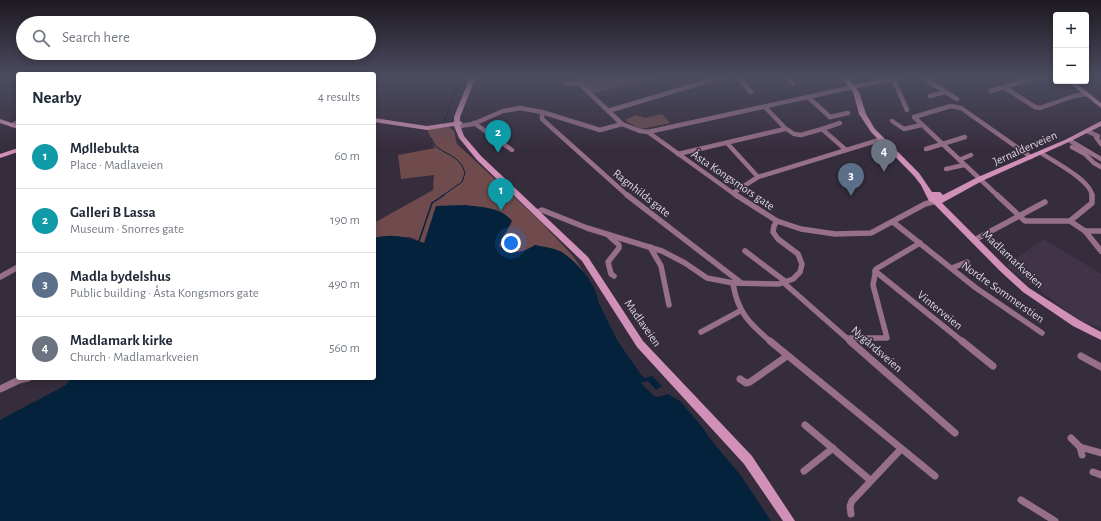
<!DOCTYPE html>
<html lang="en">
<head>
<meta charset="utf-8">
<style>
  body { margin:0; font-family:"Alegreya Sans",sans-serif; background:#f6f6f7; color:#1f2937 }
  .controls { position:absolute; right:12px; top:12px; display:grid; overflow:hidden; border-radius:4px; box-shadow:0 2px 6px #0003 }
  .controls button { width:36px; height:36px; display:grid; place-items:center; padding:0; border:0; border-bottom:1px solid #e0e1e3; background:#fff; color:#1f2937; font:20px sans-serif }
  .you { position:absolute; left:511px; top:243px; width:14px; height:14px; margin:-10px; border:3px solid #fff; border-radius:50%; background:#1a73e8; box-shadow:0 0 0 6px #1a73e833 }
  .badge { display:grid; place-items:center; width:26px; height:26px; border-radius:50%; background:#23785a; color:#fff; font-size:13px; font-weight:700 }
  .pin { position:absolute; translate:-50% -33px; filter:drop-shadow(0 1px 2px #0008) }
  .pin::after { content:''; position:absolute; top:21px; width:14px; height:12px; background:inherit; clip-path:polygon(0 0,100% 0,50% 100%) }
  .list { margin:0; padding:0; list-style:none }
  h2 { display:flex; justify-content:space-between; align-items:center; height:52px; margin:0; padding:0 16px; font-size:17px }
  h2 small { font-size:13px; font-weight:400; color:#747a83 }
  .list li { display:grid; grid-template-columns:26px 1fr auto; gap:12px; align-items:center; box-sizing:border-box; height:64px; padding:0 16px; border-top:1px solid #e0e1e3 }
  .list b { display:block; font-size:15px; white-space:nowrap }
  .list p { margin:0; font-size:13px; white-space:nowrap; color:#747a83 }
  .list em { font-size:13px; font-style:normal; color:#747a83 }
  .icon { flex:none; width:22px; height:22px; fill:none; stroke:currentColor; stroke-width:2; stroke-linecap:round; stroke-linejoin:round }
  .map { position:relative; flex:none; width:1101px; height:521px; overflow:hidden }
  .search { position:absolute; background:#fff; box-shadow:0 2px 6px #0003; left:16px; top:16px; width:360px; height:44px; display:flex; align-items:center; gap:10px; box-sizing:border-box; padding:0 14px; border-radius:22px; color:#747a83; font-size:15px }
  .panel { position:absolute; background:#fff; box-shadow:0 2px 6px #0003; left:16px; top:72px; width:360px; height:308px; border-radius:4px }
  .map>svg:first-child { display:block }
</style>
</head>
<body>
<div class="map">
<svg width="1101" height="521" viewBox="0 0 1101 521">
  <rect width="100%" height="100%" fill="#362d3c"/>
  <!-- built -->
  <polygon fill="#413449" points="1044,239 1101,274 1101,328 1081,321 1006,266"/>
  <!-- green -->
  <g fill="#6f4b4e">
    <polygon points="577,77 595,77 605,84 614,84 610,82 605,83 596,77 659,77 592,94"/>
    <polygon points="662,114 670,123 640,129 625,120 636,115 645,118"/>
    <path d="M 449,127 L 454,131 L 457,144 L 539,220 L 573,256 L 583,271 L 562,252 L 535,245 C 519,255 516,253 499,246 L 502,236 L 508,230 L 424,243 L 410,237 L 374,238 L 374,223 L 433,190 L 434,175 L 401,179 L 398,155 L 435,148 L 427,129 Z"/>
  </g>
  <!-- water -->
  <path fill="#05223d" d="M 464,205 C 481,207 501,207 512,221 C 508,230 502,237 499,246 C 516,253 519,255 535,245 C 544,247 556,248 563,253 C 576,261 597,285 598,301 L 617,340 L 642,376 L 645,378 L 652,376 L 662,386 L 656,390 L 648,381 L 641,383 L 654,396 L 658,397 L 668,394 L 680,401 L 703,428 L 711,440 L 742,477 L 771,521 L 0,521 L 0,420 L 66,385 L 71,378 L 374,378 L 374,238 C 392,233 407,237 424,243 L 436,206 Z"/>
  <g fill="none" stroke-linecap="round" stroke-linejoin="round">
    <!-- stream-far1 -->
    <g stroke="#05223d" stroke-width="1">
      <polyline points="444,122 461,77"/>
      <path d="M 431,138 C 433,141 435,146 438,148 C 450,156 461,158 465,173 L 462,182 L 442,196"/>
    </g>
    <!-- stream -->
    <polyline stroke="#05223d" stroke-width="1.5" points="419,241 432,203 444,195"/>
    <!-- street-far2 -->
    <g stroke="#976f86" stroke-width="4.5">
      <polyline points="738,77 751,92"/>
      <polyline points="786,77 793,84"/>
      <polyline points="922,77 957,99"/>
      <polyline points="1039,77 1004,87 1035,107 1040,108 1074,96 1086,94"/>
      <polyline points="893,78 907,110"/>
      <polyline points="991,91 1004,87"/>
      <polyline points="930,96 945,92"/>
      <polyline points="808,97 830,117 848,113"/>
      <polyline points="765,107 785,128 794,134 801,135 822,129 846,150"/>
      <polyline points="608,111 721,77"/>
      <polyline points="542,113 542,119 628,196"/>
      <polyline points="892,121 904,129 921,125"/>
      <polyline points="474,123 512,150"/>
      <polyline points="622,124 640,131 648,132 899,77"/>
      <polyline points="12,125 18,122"/>
      <polyline points="460,126 473,124 503,111 520,108 542,112 600,130 622,124 579,83 566,84"/>
      <polyline points="822,129 840,123"/>
      <polyline points="1087,131 1098,136 1096,137 1101,144"/>
      <polyline points="648,132 737,196"/>
      <polyline points="1069,140 1101,159"/>
      <polyline points="727,143 758,177"/>
      <polyline points="1072,147 1085,154 1094,163 1101,167"/>
      <polyline points="926,149 965,137"/>
      <path d="M 1041,153 C 1053,161 1092,181 1092,196"/>
      <polyline points="678,154 785,129"/>
      <polyline points="959,160 971,155"/>
      <polyline points="946,169 964,165"/>
      <polyline points="733,193 758,177 879,140"/>
      <polyline points="998,196 914,117 951,106 961,108 1031,157"/>
    </g>
    <!-- street-far1 -->
    <g stroke="#976f86" stroke-width="5.5">
      <polyline points="627,195 740,282"/>
      <polyline points="736,195 777,221 801,229 835,234 871,233 925,204 936,201"/>
      <polyline points="997,195 1025,221 1070,221 1092,203 1092,195"/>
      <polyline points="537,212 542,210 587,228 662,251 685,263 707,278 733,283 779,284 793,279 800,272 802,264 798,254 778,239 773,232 774,226 777,221"/>
      <polyline points="1070,221 1085,231 1101,251"/>
      <polyline points="893,222 976,288 1042,333"/>
      <polyline points="1085,231 1101,231"/>
      <polyline points="608,235 619,245 619,248 608,262 611,274 614,276"/>
      <polyline points="978,238 1045,202"/>
      <polyline points="650,247 661,266 669,305"/>
      <polyline points="745,251 786,282"/>
      <polyline points="952,268 967,262"/>
      <polyline points="875,271 963,342"/>
      <polyline points="0,277 18,267"/>
      <path d="M 733,283 C 737,312 750,324 771,342"/>
      <polyline points="784,283 851,342"/>
      <polyline points="701,332 740,311"/>
      <polyline points="847,338 887,338 873,285 876,269 920,243"/>
    </g>
    <!-- street -->
    <g stroke="#976f86" stroke-width="7">
      <polyline points="770,341 935,476"/>
      <polyline points="850,341 955,433"/>
      <polyline points="962,341 993,366"/>
      <polyline points="1081,356 1101,367"/>
      <polyline points="740,379 746,383 750,382 787,356"/>
      <polyline points="0,389 19,380 28,378"/>
      <polyline points="805,425 870,480"/>
      <polyline points="1071,438 1080,447 1101,453"/>
      <polyline points="1080,447 1082,455"/>
      <polyline points="804,471 833,448"/>
      <polyline points="1093,472 1101,475"/>
      <polyline points="1021,500 1055,521"/>
      <polyline points="851,514 850,506 852,501 901,449"/>
    </g>
    <!-- secondary -->
    <g fill="#d190b7" fill-rule="evenodd">
      <polygon points="470,77 476,77 460,117 460,121 463,123 460,125 464,136 481,156 588,257 643,341 752,456 795,521 783,521 744,464 637,347 582,261 477,160 459,138 454,126 427,130 374,122 374,118 427,126 454,122 454,117"/>
      <polygon points="841,77 847,77 859,92 866,114 875,129 919,173 932,192 940,192 943,195 978,177 1067,139 1101,121 1101,126 1071,141 982,181 942,203 1006,267 1029,288 1079,320 1101,332 1101,340 1073,326 1023,292 1000,271 933,203 929,201 921,185 914,176 871,132 859,114 853,92"/>
      <polygon points="1067,81 1074,81 1101,103 1101,108"/>
      <polygon points="0,119 18,125 18,129 0,123"/>
      <polygon points="18,148 18,152 0,158 0,154"/>
    </g>
  </g>
  <!-- sky -->
  <linearGradient id="sky" x2="0" y2="1"><stop stop-color="#1e1921"/><stop offset="0.51" stop-color="#4c4c61"/><stop offset="1" stop-color="#4c4c61" stop-opacity="0"/></linearGradient>
  <rect width="1101" height="150" fill="url(#sky)"/>
  <g text-anchor="middle" stroke-width="3" stroke-linejoin="round" paint-order="stroke">
    <!-- street labels -->
    <g font-size="12" fill="#ddd7e1" stroke="#362d3c">
      <text transform="translate(1025 148) rotate(-24)" y="4">Jernalderveien</text>
      <text transform="translate(733 180) rotate(34)" y="4">Åsta Kongsmors gate</text>
      <text transform="translate(642 193) rotate(38)" y="4">Ragnhilds gate</text>
      <text transform="translate(1013 259) rotate(43)" y="4">Madlamarkveien</text>
      <text transform="translate(1003 292) rotate(35)" y="4">Nordre Sommerstien</text>
      <text transform="translate(940 310) rotate(39)" y="4">Vinterveien</text>
      <text transform="translate(643 323) rotate(55)" y="4">Madlaveien</text>
      <text transform="translate(877 349) rotate(41)" y="4">Nygårdsveien</text>
    </g>
  </g>
</svg>
<div class="controls">
<button>+</button>
<button>−</button>
</div>
<div class="you"></div>
<div class="pin badge" style="left:501px;top:211px;background:#0f9aa8">1</div>
<div class="pin badge" style="left:498px;top:153px;background:#0f9aa8">2</div>
<div class="pin badge" style="left:851px;top:196px;background:#5c6f8a">3</div>
<div class="pin badge" style="left:884px;top:172px;background:#6b7280">4</div>
<div class="search"><svg class="icon" aria-label="search" viewBox="0 0 24 24"><circle cx="10" cy="10" r="6"/><path d="M15 15l6 6"/></svg>Search here</div>
<section class="panel">
<h2>Nearby<small>4 results</small></h2>
<ul class="list">
<li><span class="badge" style="background:#0f9aa8">1</span><div><b>Møllebukta</b><p>Place · Madlaveien</p></div><em>60 m</em></li>
<li><span class="badge" style="background:#0f9aa8">2</span><div><b>Galleri B Lassa</b><p>Museum · Snorres gate</p></div><em>190 m</em></li>
<li><span class="badge" style="background:#5c6f8a">3</span><div><b>Madla bydelshus</b><p>Public building · Åsta Kongsmors gate</p></div><em>490 m</em></li>
<li><span class="badge" style="background:#6b7280">4</span><div><b>Madlamark kirke</b><p>Church · Madlamarkveien</p></div><em>560 m</em></li>
</ul>
</section>
</div>
</body>
</html>
